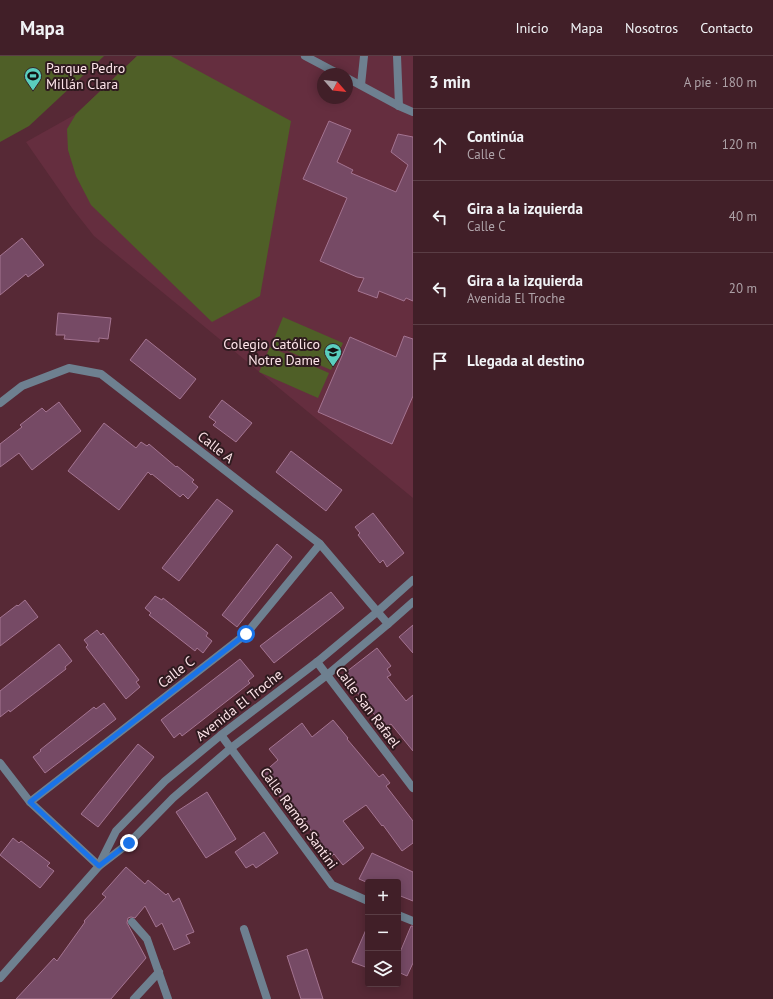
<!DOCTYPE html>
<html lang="es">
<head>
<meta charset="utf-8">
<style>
  body { margin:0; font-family:"PT Sans",sans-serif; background:#482730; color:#f1f3f6 }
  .controls { position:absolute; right:12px; bottom:12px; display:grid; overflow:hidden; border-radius:4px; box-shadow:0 2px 10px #0003 }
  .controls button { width:36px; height:36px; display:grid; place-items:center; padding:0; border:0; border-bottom:1px solid #5a3d45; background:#411f28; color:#f1f3f6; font:20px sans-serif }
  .compass { position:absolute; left:317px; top:12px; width:36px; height:36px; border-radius:50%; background:#411f28; box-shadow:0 2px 10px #0003; rotate:118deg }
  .stop { position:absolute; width:12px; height:12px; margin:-9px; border:3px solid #1a73e8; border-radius:50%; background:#fff }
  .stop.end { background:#1a73e8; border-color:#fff; box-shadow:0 1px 4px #0008 }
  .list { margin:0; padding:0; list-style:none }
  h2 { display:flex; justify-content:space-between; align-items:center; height:52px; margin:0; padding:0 16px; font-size:17px }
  h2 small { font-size:13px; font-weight:400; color:#aea2a8 }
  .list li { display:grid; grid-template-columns:26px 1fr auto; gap:12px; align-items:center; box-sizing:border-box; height:72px; padding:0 16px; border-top:1px solid #5a3d45 }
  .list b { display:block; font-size:15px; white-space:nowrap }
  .list p { margin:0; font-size:13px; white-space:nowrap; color:#aea2a8 }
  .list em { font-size:13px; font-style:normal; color:#aea2a8 }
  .icon { flex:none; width:22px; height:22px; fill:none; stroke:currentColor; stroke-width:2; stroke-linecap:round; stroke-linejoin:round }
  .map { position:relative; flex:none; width:413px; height:943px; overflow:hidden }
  header { display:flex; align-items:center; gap:24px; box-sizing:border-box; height:56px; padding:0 20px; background:#411f28; border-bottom:1px solid #5a3d45 }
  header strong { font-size:19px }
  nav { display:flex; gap:22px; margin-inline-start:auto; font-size:14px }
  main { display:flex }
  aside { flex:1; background:#411f28 }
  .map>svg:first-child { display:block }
</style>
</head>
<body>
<header>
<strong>Mapa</strong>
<nav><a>Inicio</a><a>Mapa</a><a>Nosotros</a><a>Contacto</a></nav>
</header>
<main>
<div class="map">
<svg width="413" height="943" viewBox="0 0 413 943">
  <rect width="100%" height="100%" fill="#572936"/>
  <!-- built -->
  <path fill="#652e3f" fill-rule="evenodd" d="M 137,0 L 413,0 L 413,442 L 94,180 L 72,152 L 26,86 L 76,58 ZM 323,18 L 347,18 L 347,42 L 323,42 Z"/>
  <!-- green -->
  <g fill="#4f5f27">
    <polygon points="0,0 104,0 29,70 0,86"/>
    <polygon points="137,0 171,0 291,65 260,240 212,266 91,149 76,120 68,94 67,73 76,58"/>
    <polygon points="283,261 343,287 331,314 272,288"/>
    <polygon points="270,291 329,317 318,342 259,316"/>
  </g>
  <!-- building -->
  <g fill="#764a65" stroke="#a47491">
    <polygon points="329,65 351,74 337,106 353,114 351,117 396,136 408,109 391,96 398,78 413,81 413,245 406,242 404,245 379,235 377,242 358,235 364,222 357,221 320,205 347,142 303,123"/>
    <polygon points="22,182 44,209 28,221 26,218 0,239 0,200"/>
    <polygon points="58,257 111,262 108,283 99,282 99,286 64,283 65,279 56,279"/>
    <polygon points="404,280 413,283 413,340 392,388 318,356 350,281 396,301"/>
    <polygon points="146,283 196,323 180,343 130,304"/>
    <polygon points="222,344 252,367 236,386 213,369 216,366 209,361"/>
    <polygon points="59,346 81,375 32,414 19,397 0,411 0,388 22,371 20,369 42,352 46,356"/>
    <polygon points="104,367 136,392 141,386 147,390 149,388 176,411 177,410 194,424 192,426 198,431 188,443 183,438 180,441 152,418 151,419 148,416 119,454 68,415"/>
    <polygon points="291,395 342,434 326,455 276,416"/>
    <polygon points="217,443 233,455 179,525 162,512"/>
    <polygon points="373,457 404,497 387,511 383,504 380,507 358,479 360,477 355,471"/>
    <polygon points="277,488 292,501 237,571 222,559"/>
    <polygon points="331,536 344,552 274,607 260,590"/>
    <polygon points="155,540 162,544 163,542 208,577 206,580 212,585 203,597 197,592 195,595 149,559 151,557 145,552"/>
    <polygon points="25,544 38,561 0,590 0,562 17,549 18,550"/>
    <polygon points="413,569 413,597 399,581"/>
    <polygon points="97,574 101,579 103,577 139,624 136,626 140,631 126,643 86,591 88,589 84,584"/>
    <polygon points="59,588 72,605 65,611 66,613 10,656 9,654 0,661 0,635"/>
    <polygon points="377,592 391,610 387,613 391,619 387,621 406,645 413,639 413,695 391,668 385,672 357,636 355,638 341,620"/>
    <polygon points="240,603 254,620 248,625 250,627 182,680 180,677 174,682 161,664"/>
    <polygon points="104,647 116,663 45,717 33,701 41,695 40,694 94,651 96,653"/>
    <polygon points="333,664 348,682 347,683 379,721 383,718 390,727 386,730 413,765 413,787 402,795 383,769 382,770 366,749 343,765 364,792 343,809 334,798 331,801 295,753 294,754 284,739 281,742 263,717 278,704 269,693 302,667 312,681"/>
    <polygon points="138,688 154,701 98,771 81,758"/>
    <polygon points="207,736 236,783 206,802 176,756"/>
    <polygon points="264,776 278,797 256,812 253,808 246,812 235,796"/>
    <polygon points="13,782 19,787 21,785 50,807 47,810 54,815 40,832 0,799"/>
    <polygon points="372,797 413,816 413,845 398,839 398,826 366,826 359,823"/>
    <polygon points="126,811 145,828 148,824 166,839 168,837 173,846 179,842 194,876 186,879 190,887 174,894 162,867 156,871 145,850 135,862 131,861 128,862 127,867 146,902 111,943 16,943 54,902 57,905 85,866 84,865 106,841 102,838"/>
    <polygon points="368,869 368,912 352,906"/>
    <polygon points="411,870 413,870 413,907 407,920 398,916 398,901"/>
    <polygon points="307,893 323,943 301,943 287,900"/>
  </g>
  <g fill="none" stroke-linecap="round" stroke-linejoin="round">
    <!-- minor -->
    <g stroke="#6e8090" stroke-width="8">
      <polyline points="305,0 339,18"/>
      <polyline points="397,0 399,50"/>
      <polyline points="347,22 399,50 413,56"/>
      <polyline points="361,29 364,0"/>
      <polyline points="0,347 22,330 69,312 101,318 320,488 388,568"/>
      <polyline points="317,606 413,732"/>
      <polyline points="221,679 332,829 368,845"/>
      <polyline points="0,707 30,746 99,810"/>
      <polyline points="30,746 246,578 320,488"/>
      <polyline points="398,859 413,865"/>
      <polyline points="132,866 147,883 168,943"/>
      <polyline points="244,873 267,943"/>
      <polyline points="134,943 159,916"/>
    </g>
    <!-- tertiary -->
    <g stroke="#6e8090" stroke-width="8">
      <polyline points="100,807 116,775 165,725 221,679 317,606 377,556 413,524"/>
      <polyline points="0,922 99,810 129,787 173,742 231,692 327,619 388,568 413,546"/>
    </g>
  </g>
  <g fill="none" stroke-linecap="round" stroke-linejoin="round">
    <!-- route -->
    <polyline stroke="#1a73e8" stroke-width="5" points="129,787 99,810 30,746 246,578"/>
  </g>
  <!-- icons -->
  <defs>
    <symbol id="stadium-pin" viewBox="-11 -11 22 30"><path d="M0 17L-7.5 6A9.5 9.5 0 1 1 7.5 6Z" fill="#5acebe" stroke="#2f1a1f"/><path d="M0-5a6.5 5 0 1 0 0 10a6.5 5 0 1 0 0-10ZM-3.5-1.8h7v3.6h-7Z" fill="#111"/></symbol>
    <symbol id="school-pin" viewBox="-11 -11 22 30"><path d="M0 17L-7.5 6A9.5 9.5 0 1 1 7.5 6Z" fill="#5acebe" stroke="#2f1a1f"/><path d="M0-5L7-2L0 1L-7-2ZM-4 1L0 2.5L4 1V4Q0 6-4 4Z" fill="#111"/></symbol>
  </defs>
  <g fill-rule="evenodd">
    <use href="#stadium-pin" x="23" y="10" width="20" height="27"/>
    <use href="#school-pin" x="323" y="286" width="20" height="27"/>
  </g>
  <g text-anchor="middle" stroke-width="4" stroke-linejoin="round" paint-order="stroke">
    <!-- poi labels -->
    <g font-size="14" fill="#fde4e9" stroke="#2f1a1f" text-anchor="start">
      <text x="46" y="17">Parque Pedro<tspan x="46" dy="16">Millán Clara</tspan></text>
      <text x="320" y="293" text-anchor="end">Colegio Católico<tspan x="320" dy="16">Notre Dame</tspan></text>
    </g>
    <!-- street labels -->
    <g font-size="14" fill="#fde4e9" stroke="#2f1a1f">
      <text transform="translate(216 391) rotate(38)" y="5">Calle A</text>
      <text transform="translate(176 616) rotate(-38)" y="5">Calle C</text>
      <text transform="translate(239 649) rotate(-38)" y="5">Avenida El Troche</text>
      <text transform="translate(368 651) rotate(53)" y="5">Calle San Rafael</text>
      <text transform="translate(299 762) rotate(54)" y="5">Calle Ramón Santini</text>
    </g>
  </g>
</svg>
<div class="controls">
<button>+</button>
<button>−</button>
<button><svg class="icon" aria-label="layers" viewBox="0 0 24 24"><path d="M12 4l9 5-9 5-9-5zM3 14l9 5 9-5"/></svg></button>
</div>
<svg class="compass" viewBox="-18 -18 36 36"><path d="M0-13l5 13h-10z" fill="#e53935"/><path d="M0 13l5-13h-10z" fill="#aea2a8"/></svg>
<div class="stop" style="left:246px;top:578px"></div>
<div class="stop end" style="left:129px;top:787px"></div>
</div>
<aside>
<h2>3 min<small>A pie · 180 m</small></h2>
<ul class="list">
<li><svg class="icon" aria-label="ahead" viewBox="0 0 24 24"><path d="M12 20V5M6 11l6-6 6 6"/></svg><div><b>Continúa</b><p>Calle C</p></div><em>120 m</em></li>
<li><svg class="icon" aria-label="left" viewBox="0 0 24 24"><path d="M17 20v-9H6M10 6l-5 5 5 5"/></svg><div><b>Gira a la izquierda</b><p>Calle C</p></div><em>40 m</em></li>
<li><svg class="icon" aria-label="left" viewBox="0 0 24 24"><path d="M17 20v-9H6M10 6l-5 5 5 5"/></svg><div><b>Gira a la izquierda</b><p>Avenida El Troche</p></div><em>20 m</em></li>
<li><svg class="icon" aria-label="arrive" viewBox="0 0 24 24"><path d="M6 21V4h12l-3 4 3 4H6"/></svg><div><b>Llegada al destino</b></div></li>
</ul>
</aside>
</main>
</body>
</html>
